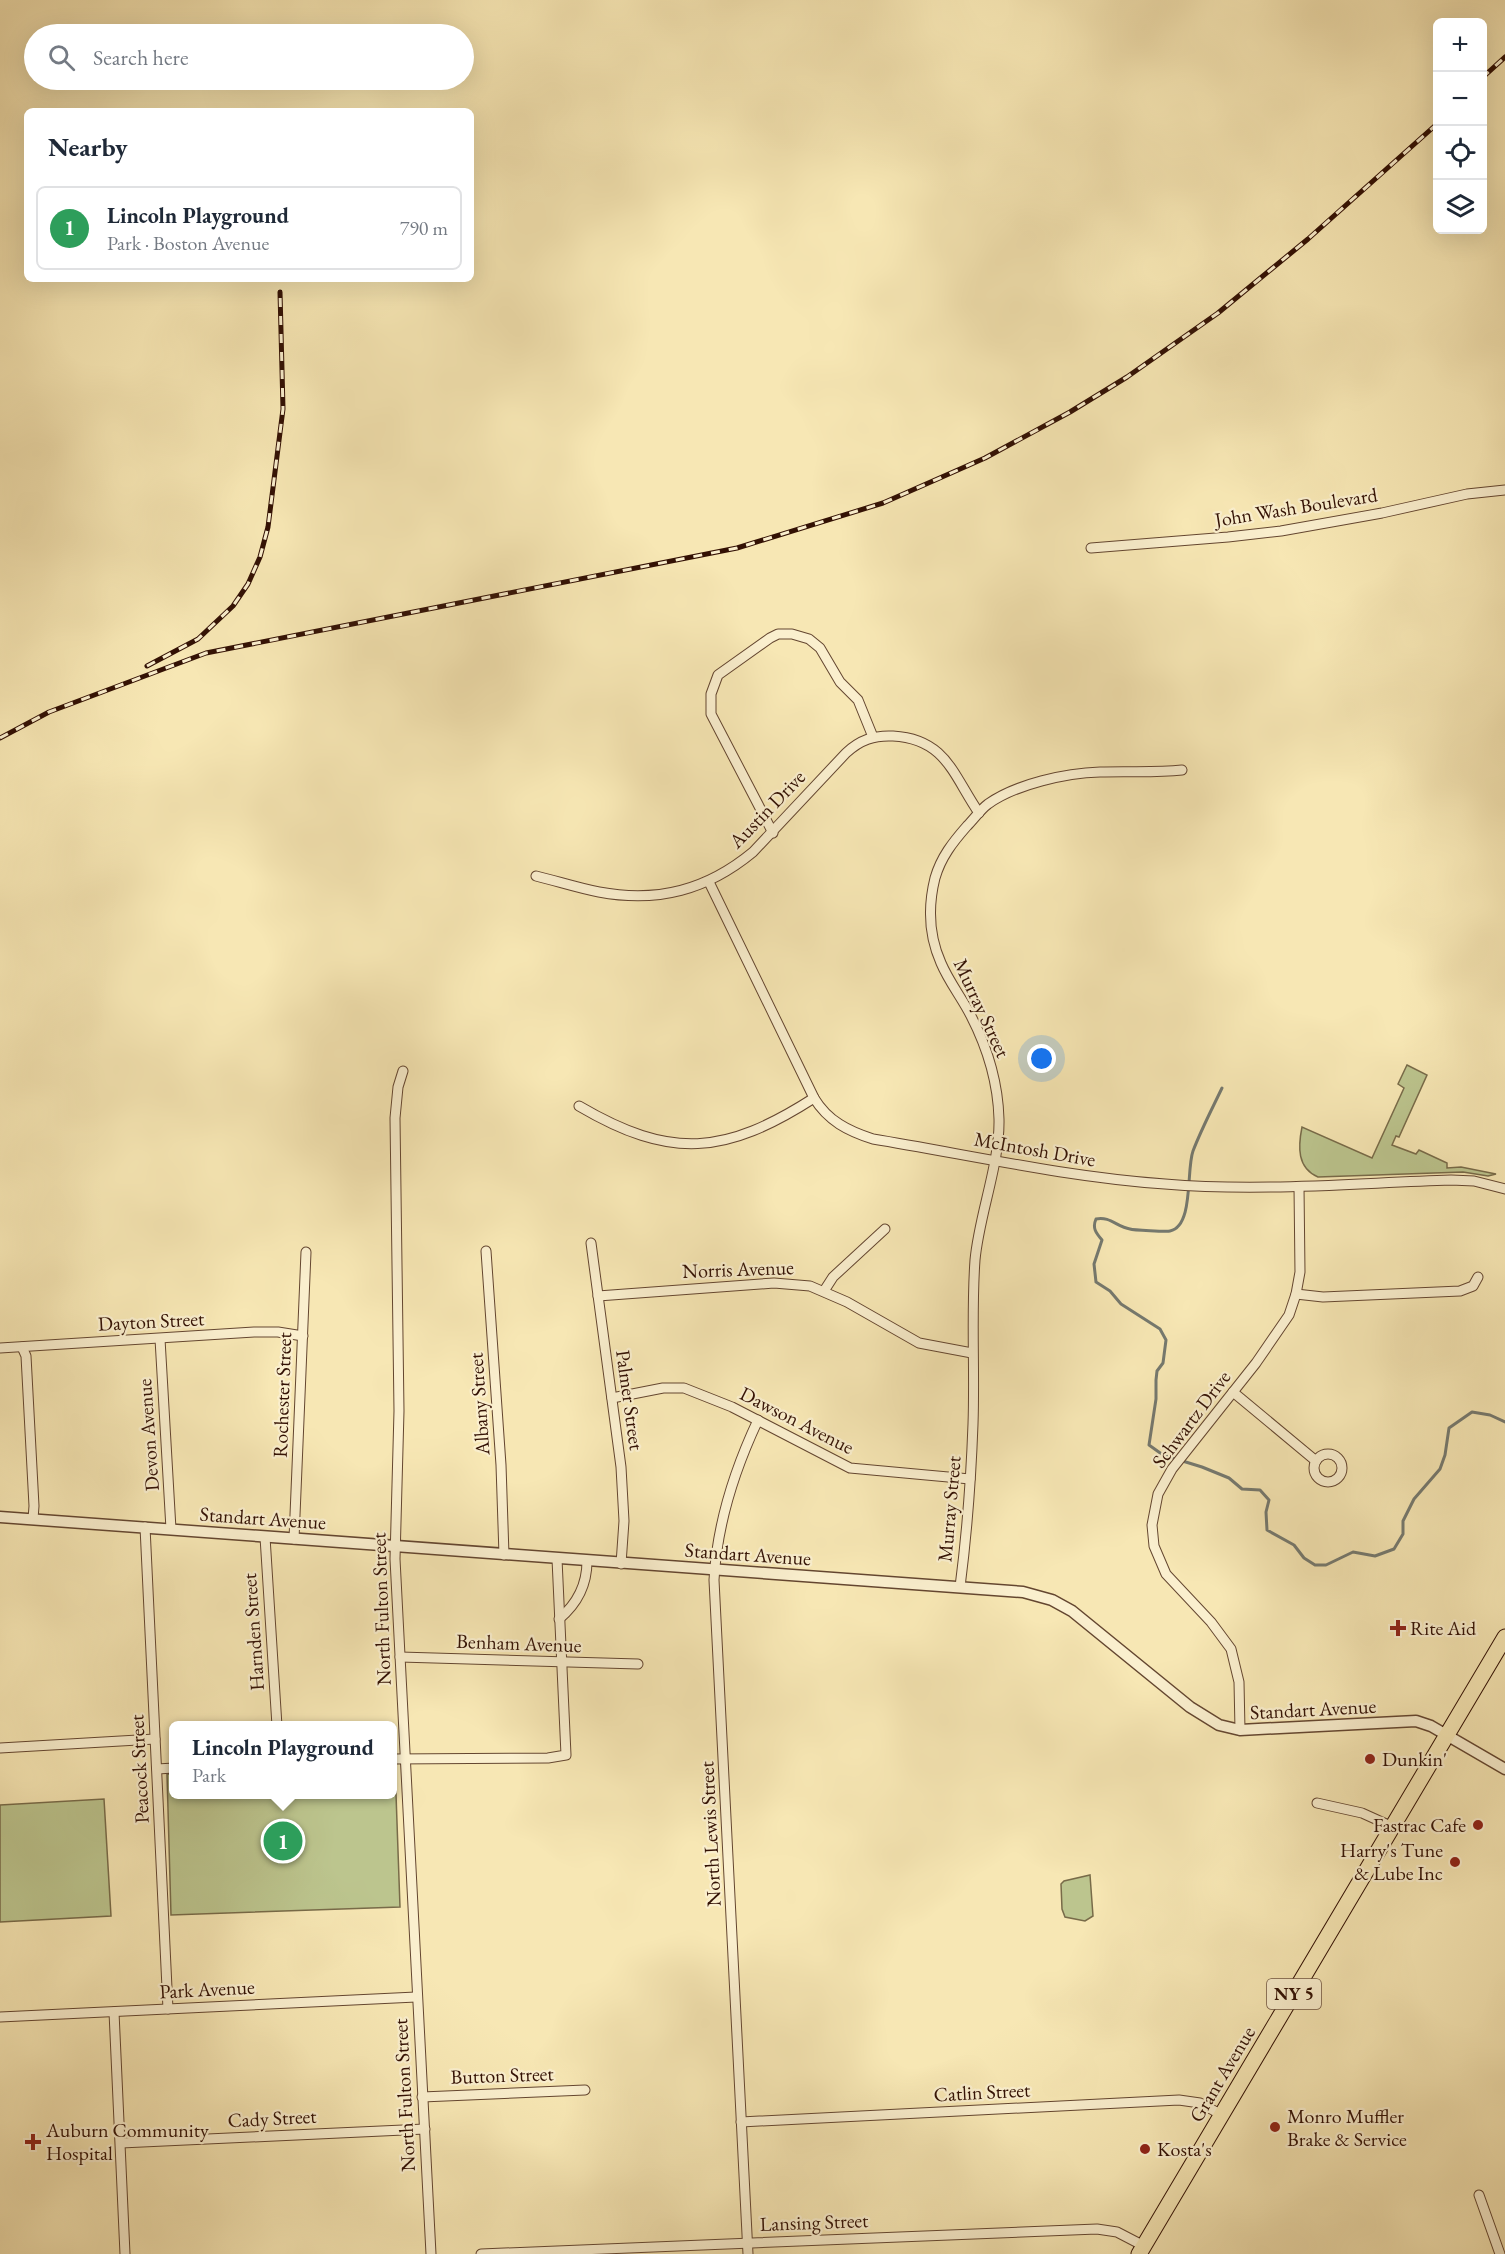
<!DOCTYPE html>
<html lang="en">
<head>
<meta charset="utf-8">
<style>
  body { margin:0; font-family:"EB Garamond",serif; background:#f2f2f3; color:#1f2937 }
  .controls { position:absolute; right:18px; top:18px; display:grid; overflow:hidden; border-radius:9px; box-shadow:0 6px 24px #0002 }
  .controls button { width:54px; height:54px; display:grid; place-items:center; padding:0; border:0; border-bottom:2px solid #e0e1e3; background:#fff; color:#1f2937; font:30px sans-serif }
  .you { position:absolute; left:1042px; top:1059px; width:21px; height:21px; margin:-15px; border:4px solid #fff; border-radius:50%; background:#1a73e8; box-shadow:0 0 0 9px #1a73e833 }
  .badge { display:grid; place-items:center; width:39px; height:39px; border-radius:50%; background:#8f2418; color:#fff; font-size:20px; font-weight:700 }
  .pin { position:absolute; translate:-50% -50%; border:3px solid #fff; box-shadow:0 2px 6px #0006 }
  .popup { position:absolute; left:169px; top:1721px; width:228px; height:78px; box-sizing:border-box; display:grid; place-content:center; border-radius:9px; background:#fff; filter:drop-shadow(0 2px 4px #0005); font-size:20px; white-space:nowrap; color:#747a83 }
  .popup b { font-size:22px; color:#1f2937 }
  .popup::after { content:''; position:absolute; left:50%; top:100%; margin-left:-12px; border:12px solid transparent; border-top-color:#fff }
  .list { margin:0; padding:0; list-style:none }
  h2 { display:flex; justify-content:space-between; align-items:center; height:78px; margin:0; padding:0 24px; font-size:26px }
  h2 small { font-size:20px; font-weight:400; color:#747a83 }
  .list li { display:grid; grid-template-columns:39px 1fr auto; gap:18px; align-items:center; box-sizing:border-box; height:84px; margin:0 12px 12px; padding:0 12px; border:2px solid #e0e1e3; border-radius:9px }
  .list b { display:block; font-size:22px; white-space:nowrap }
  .list p { margin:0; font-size:20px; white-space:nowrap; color:#747a83 }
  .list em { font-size:20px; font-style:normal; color:#747a83 }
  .icon { flex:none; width:33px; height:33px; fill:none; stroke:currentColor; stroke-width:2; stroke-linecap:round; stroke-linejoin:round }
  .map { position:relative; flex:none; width:1505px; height:2254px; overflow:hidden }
  .search { position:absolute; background:#fff; box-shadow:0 6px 24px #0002; left:24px; top:24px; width:450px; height:66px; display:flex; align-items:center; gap:15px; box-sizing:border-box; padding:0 21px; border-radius:33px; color:#747a83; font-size:22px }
  .panel { position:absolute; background:#fff; box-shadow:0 6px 24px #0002; left:24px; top:108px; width:450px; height:174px; border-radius:9px }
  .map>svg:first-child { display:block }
</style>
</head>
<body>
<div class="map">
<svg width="1505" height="2254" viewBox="0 0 1505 2254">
  <rect width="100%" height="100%" fill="#f7e7b4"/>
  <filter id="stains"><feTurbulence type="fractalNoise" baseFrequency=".00333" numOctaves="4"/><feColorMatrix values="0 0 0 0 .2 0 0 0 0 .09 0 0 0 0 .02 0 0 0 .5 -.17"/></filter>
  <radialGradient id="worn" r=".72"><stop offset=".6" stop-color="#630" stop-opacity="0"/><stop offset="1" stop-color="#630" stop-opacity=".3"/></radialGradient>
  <!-- green -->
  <g fill="#bcc58e" stroke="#786b49" stroke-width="1.5">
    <path d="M 1407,1065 L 1427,1075 L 1399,1137 L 1396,1136 L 1392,1145 L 1416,1154 L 1419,1150 L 1447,1163 L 1447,1168 L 1461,1167 L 1496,1174 L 1488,1176 L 1463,1172 L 1318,1177 C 1297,1168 1298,1147 1302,1127 L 1372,1158 L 1404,1088 L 1398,1084 Z"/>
    <polygon points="393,1766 395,1766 400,1907 171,1915 167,1774 173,1774 174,1794 392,1794"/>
    <polygon points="104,1799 111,1916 0,1922 0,1805"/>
    <polygon points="1090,1875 1093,1916 1085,1921 1065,1917 1062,1909 1061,1884 1064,1881"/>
  </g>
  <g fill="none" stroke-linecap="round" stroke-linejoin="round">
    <!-- stream -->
    <path stroke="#75796f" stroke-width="3" d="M 1222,1088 C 1212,1109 1201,1130 1193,1151 C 1186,1170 1194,1226 1170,1231 C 1167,1232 1133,1230 1130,1229 C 1117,1227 1110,1216 1096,1219 C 1092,1228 1096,1233 1102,1240 L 1094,1264 L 1096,1282 L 1110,1291 L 1121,1304 L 1160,1329 L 1166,1340 L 1163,1363 L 1157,1371 L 1156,1380 L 1156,1399 L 1149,1445 L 1163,1455 L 1202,1467 L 1229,1478 L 1242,1489 L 1260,1490 L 1269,1500 L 1266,1512 L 1267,1530 L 1294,1545 L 1304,1558 L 1315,1565 L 1326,1565 L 1353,1552 L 1375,1556 L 1394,1549 L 1403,1534 L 1403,1521 L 1414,1499 L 1440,1469 L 1445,1455 L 1449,1428 L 1472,1412 L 1490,1415 L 1505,1422"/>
    <defs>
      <g id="minor">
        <polyline points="1091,548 1228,537 1281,531 1382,513 1467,494 1505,490"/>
        <polyline points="773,833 711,714 711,694 718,675 770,638 778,634 792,634 809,639 820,648 840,682 858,700 873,737"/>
        <path d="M 536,876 C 557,881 578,888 599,892 C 658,903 707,890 753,852 L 846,753 C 860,740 874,735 893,736 C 946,739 953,775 979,813"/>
        <path d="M 709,882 L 814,1098 C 828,1121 848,1131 873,1139 C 970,1155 1066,1177 1165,1184 C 1260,1192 1356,1183 1451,1180 L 1474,1181 L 1505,1189"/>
        <polyline points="403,1071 398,1087 395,1118 399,1411 395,1559 431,2254"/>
        <path d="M 579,1106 C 671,1160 725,1155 814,1098"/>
        <polyline points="591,1243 621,1467 624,1521 621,1564"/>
        <polyline points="486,1251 501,1465 504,1555"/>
        <polyline points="824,1291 833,1277 885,1229"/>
        <polyline points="1296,1294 1323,1297 1460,1291 1473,1286 1478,1277"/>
        <polyline points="598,1296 774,1283 810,1286 847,1302 919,1343 972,1353"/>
        <polyline points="160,1339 171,1529"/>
        <polyline points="22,1347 26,1356 34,1506 33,1519"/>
        <polyline points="0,1348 254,1332 278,1332 303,1336"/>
        <polyline points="1233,1392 1316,1461"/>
        <polyline points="612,1398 663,1388 684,1388 732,1407 850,1468 970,1479"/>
        <circle cx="1328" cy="1468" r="14"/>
        <polyline points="145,1527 168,2009"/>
        <polyline points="265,1537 277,1726"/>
        <polyline points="294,1539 306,1252"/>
        <path d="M 960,1587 C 967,1533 971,1479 973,1424 C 975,1369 971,1315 975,1260 C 979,1215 1000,1164 999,1119 C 998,1083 988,1049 971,1016 C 962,998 949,982 941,963 C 929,936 928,906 935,878 C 941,857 953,842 967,826 C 974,819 980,810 988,804 C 1016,784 1066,773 1100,772 C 1128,771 1155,773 1182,770"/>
        <path d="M 559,1619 C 577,1604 587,1584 587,1561"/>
        <polyline points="400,1657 638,1664"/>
        <polyline points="1240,1730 1239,1682 1231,1649 1211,1622 1166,1574 1154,1546 1152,1525 1158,1494 1172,1469 1256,1363 1289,1315 1296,1294 1300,1272 1299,1187"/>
        <polyline points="0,1748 155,1739"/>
        <polyline points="392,1759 548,1758 566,1755 557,1559"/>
        <polyline points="157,1769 174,1768"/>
        <polyline points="1317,1803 1362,1813 1393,1827"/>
        <polyline points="114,2012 125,2254"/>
        <polyline points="0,2017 416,1997"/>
        <polyline points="422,2097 585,2090"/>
        <polyline points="741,2122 1179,2100 1200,2103 1222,2115"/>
        <polyline points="121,2143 425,2129"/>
        <polyline points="1479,2195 1500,2254"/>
        <polyline points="481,2254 1097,2229 1117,2232 1144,2246"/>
        <path d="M 748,2254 L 714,1580 C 717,1524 734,1471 758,1420"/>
      </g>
      <polyline id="tertiary" points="0,1517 1023,1592 1052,1600 1072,1611 1190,1707 1219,1725 1240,1730 1416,1721 1431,1726 1505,1769"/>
      <polyline id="trunk" points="1139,2254 1505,1637"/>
    </defs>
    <!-- minor casing -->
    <use href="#minor" stroke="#644630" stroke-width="11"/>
    <!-- tertiary casing -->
    <use href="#tertiary" stroke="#644630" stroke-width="13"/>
    <!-- trunk casing -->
    <use href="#trunk" stroke="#331104" stroke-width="17"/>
    <!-- minor -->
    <use href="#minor" stroke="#faefce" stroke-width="9"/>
    <!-- tertiary -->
    <use href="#tertiary" stroke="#faefce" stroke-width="10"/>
    <!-- trunk -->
    <use href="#trunk" stroke="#f7e7b4" stroke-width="15"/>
    <defs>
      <g id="rail">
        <polyline points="1482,78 1505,57"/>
        <polyline points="147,666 198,639 233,606 248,584 260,557 268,527 283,409 280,292"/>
        <polyline points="0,738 49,712 206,653 737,548 883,503 985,458 1070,412 1127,377 1218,313 1308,239 1438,123"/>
      </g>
    </defs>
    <!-- rail casing -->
    <use href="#rail" stroke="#331104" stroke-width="5"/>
    <!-- rail -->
    <use href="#rail" stroke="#faefce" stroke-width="3" stroke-dasharray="9" stroke-linecap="butt"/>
  </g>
  <!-- markers -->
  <g fill="#8f2418" stroke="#faefce" stroke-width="2">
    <path d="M1395 1619h6v6h6v6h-6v6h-6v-6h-6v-6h6z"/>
    <circle cx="1370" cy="1759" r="6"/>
    <circle cx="1478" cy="1825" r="6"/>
    <circle cx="1455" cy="1862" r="6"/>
    <circle cx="1275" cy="2127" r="6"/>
    <path d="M30 2133h6v6h6v6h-6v6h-6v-6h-6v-6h6z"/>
    <circle cx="1145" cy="2149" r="6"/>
  </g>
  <g text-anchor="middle" stroke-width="4.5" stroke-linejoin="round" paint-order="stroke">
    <!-- shield labels -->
    <rect fill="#faefce" stroke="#6f5441" stroke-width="1.5" x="1267" y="1979" width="54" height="30" rx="4.5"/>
    <g font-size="18" font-weight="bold" fill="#331104">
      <text x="1294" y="2000">NY 5</text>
    </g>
    <!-- street labels -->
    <g font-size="20" fill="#331104" stroke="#faefce">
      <text transform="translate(1296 507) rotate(-9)" y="7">John Wash Boulevard</text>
      <text transform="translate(767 809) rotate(-46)" y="7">Austin Drive</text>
      <text transform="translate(982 1008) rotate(65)" y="7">Murray Street</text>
      <text transform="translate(1035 1149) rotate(10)" y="7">McIntosh Drive</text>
      <text transform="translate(738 1269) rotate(-2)" y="7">Norris Avenue</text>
      <text transform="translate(151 1321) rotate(-3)" y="7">Dayton Street</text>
      <text transform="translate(282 1395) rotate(-88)" y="7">Rochester Street</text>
      <text transform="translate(630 1400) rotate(82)" y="7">Palmer Street</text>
      <text transform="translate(479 1404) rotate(-94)" y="7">Albany Street</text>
      <text transform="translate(1191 1419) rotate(-53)" y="7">Schwartz Drive</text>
      <text transform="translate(797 1420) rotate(27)" y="7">Dawson Avenue</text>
      <text transform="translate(148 1435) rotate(-94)" y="7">Devon Avenue</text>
      <text transform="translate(949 1509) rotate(-85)" y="7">Murray Street</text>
      <text transform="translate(263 1518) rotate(4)" y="7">Standart Avenue</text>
      <text transform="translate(748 1554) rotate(4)" y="7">Standart Avenue</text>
      <text transform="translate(381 1609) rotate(-92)" y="7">North Fulton Street</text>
      <text transform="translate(253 1632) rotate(-94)" y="7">Harnden Street</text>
      <text transform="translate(519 1643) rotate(2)" y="7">Benham Avenue</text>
      <text transform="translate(1313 1709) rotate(-3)" y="7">Standart Avenue</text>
      <text transform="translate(139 1769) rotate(-93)" y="7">Peacock Street</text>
      <text transform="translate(710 1834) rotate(-93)" y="7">North Lewis Street</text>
      <text transform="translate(207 1989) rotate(-3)" y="7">Park Avenue</text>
      <text transform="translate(1222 2074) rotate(-59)" y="7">Grant Avenue</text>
      <text transform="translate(502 2075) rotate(-2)" y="7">Button Street</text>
      <text transform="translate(982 2092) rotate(-3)" y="7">Catlin Street</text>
      <text transform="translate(404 2095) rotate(-93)" y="7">North Fulton Street</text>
      <text transform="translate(272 2118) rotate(-3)" y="7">Cady Street</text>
      <text transform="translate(814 2222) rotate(-2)" y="7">Lansing Street</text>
    </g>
    <!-- poi labels -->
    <g font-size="20" fill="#331104" stroke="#faefce" text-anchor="start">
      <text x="1410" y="1635">Rite Aid</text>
      <text x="1382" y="1766">Dunkin'</text>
      <text x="1466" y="1832" text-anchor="end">Fastrac Cafe</text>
      <text x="1443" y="1857" text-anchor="end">Harry's Tune<tspan x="1443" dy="23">&amp; Lube Inc</tspan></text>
      <text x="1287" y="2123">Monro Muffler<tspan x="1287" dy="23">Brake &amp; Service</tspan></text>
      <text x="46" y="2137">Auburn Community<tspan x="46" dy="23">Hospital</tspan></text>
      <text x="1157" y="2156">Kosta's</text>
    </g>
  </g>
  <rect width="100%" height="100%" filter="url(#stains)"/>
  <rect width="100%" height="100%" fill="url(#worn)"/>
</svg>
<div class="controls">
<button>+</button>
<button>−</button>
<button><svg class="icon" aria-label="locate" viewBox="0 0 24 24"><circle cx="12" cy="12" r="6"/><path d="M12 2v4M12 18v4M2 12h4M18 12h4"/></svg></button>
<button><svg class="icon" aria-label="layers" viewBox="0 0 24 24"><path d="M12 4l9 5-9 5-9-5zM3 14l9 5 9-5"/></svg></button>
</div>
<div class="you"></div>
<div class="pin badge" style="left:283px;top:1841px;background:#2e9e5b">1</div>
<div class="popup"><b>Lincoln Playground</b>Park</div>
<div class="search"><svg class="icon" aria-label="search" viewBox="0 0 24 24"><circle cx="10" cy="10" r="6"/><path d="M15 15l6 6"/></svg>Search here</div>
<section class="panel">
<h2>Nearby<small></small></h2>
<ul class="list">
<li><span class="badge" style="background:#2e9e5b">1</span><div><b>Lincoln Playground</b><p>Park · Boston Avenue</p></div><em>790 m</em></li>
</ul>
</section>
</div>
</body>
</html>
